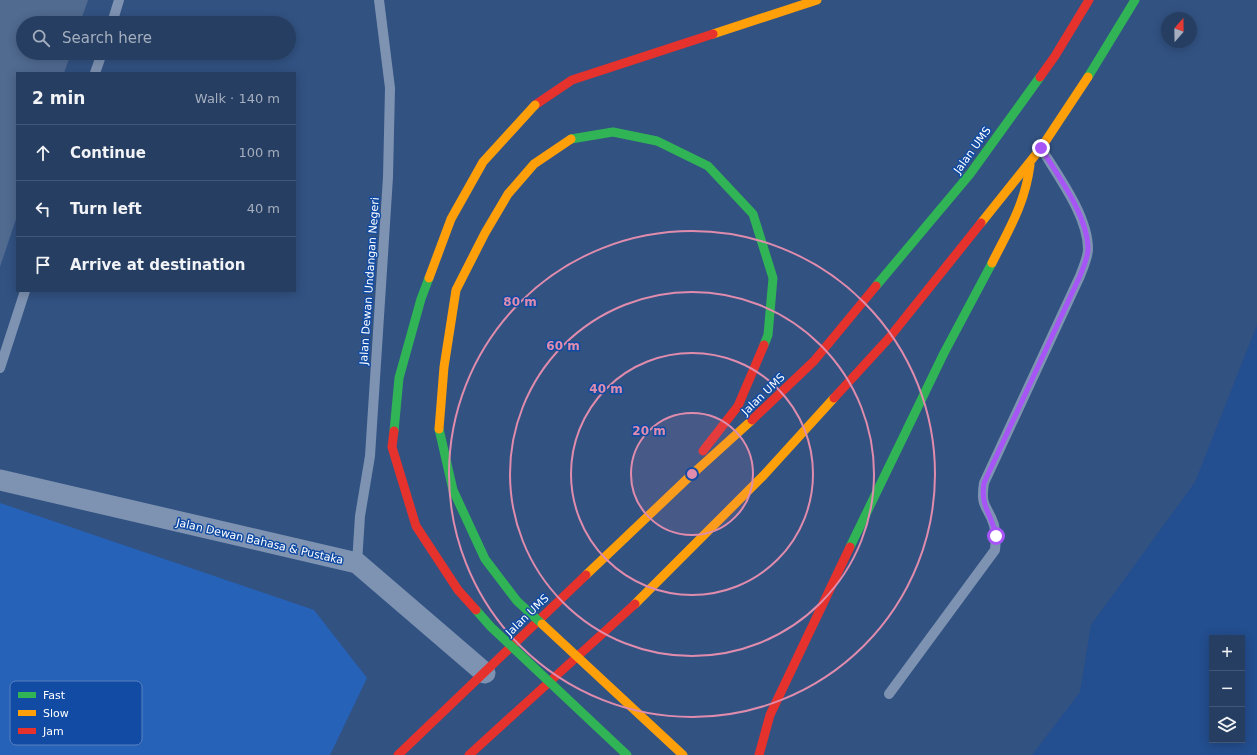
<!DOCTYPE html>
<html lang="en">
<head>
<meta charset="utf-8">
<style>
  body { margin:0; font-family:"DejaVu Sans",sans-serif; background:#2e4568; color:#f1f3f6 }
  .controls { position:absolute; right:12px; bottom:12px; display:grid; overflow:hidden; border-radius:0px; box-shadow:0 2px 10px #0003 }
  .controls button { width:36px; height:36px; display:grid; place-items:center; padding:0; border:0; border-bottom:1px solid #425777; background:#263e62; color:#f1f3f6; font:20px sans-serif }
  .compass { position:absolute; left:1161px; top:12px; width:36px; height:36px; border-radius:50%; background:#263e62; box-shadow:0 2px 10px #0003; rotate:20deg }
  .stop { position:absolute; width:12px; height:12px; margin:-9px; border:3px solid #a855f7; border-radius:50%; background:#fff }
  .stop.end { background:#a855f7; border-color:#fff; box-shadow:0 1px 4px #0008 }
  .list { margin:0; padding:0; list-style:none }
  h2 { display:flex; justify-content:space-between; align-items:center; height:52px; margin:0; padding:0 16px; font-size:17px }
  h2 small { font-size:13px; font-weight:400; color:#a4aebe }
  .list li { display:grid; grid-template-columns:26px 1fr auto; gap:12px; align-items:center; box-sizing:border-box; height:56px; padding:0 16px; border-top:1px solid #425777 }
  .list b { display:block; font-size:15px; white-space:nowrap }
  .list em { font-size:13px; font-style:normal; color:#a4aebe }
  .icon { flex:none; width:22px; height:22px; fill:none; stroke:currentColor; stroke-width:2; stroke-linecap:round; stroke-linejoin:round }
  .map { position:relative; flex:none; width:1257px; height:755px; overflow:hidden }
  .search { position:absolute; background:#263e62; box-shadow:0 2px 10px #0003; left:16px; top:16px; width:280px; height:44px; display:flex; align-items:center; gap:10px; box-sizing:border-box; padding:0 14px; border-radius:22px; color:#a4aebe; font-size:15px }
  .panel { position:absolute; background:#263e62; box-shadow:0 2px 10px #0003; left:16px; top:72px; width:280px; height:220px; border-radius:0px }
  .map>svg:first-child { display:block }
</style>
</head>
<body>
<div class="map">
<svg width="1257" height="755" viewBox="0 0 1257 755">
  <rect width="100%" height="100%" fill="#325282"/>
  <!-- green -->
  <polygon fill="#2662b8" points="0,503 314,610 367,678 330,755 0,755"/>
  <!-- water -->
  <path fill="#234e8f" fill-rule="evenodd" d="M 1257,325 L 1257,755 L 1032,755 L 1080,692 L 1091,625 L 1195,482 ZM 1212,638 L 1242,638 L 1242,740 L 1212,740 Z"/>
  <!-- building -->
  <polygon fill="#506a90" points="0,0 88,0 80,23 23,23 23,53 71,53 64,73 17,73 17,216 0,267"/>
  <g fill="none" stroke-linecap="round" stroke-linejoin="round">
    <!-- lane -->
    <g stroke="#7e93b2" stroke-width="10">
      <polyline points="112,23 119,0"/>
      <polyline points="95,73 102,53"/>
      <polyline points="0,368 25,291"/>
      <polyline points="357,563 360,516 370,456 388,177 390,88 379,0"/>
      <path d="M 889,694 L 995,550 C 996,541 996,533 994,525 C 988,505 980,509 984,483 L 1080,276 C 1083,268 1088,257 1088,249 C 1088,216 1058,176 1041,148"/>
    </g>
    <!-- street -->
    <polyline stroke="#7e93b2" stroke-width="21" points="0,480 357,563 485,673"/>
    <!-- fast -->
    <g stroke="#30b455" stroke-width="9">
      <polyline points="1088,77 1135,0"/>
      <polyline points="571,139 613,132 657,141 708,166 753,214 773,278 768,335 764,345"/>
      <polyline points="876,286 970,174 1040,77"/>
      <polyline points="850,547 944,353 992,263"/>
    </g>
    <!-- slow -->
    <g stroke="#ff9f0a" stroke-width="9">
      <polyline points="713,34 817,0"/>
      <polyline points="981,223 1041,148 1088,77"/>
      <path d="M 992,263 C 1009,229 1025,204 1030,165"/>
      <polyline points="586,575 688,478 752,420"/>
      <polyline points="635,604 763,476 834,398"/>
    </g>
    <!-- jam -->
    <g stroke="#e5322d" stroke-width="9">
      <polyline points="1040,77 1055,56 1089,0"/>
      <polyline points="535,105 572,80 713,34"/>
      <polyline points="834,398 889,338 981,223"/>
      <polyline points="752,420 814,361 876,286"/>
      <polyline points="703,451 738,406 764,345"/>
      <polyline points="398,755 586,575"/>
      <polyline points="469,755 635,604"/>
      <polyline points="759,755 770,715 850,547"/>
    </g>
    <!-- fast-bridge -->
    <g stroke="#30b455" stroke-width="9">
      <polyline points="439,429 453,490 485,559 517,601 542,624"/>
      <polyline points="394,431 399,378 421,299 429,278"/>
      <polyline points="476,610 491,627 627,755"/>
    </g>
    <!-- slow-bridge -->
    <g stroke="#ff9f0a" stroke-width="9">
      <polyline points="429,278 451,219 483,162 535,105"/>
      <polyline points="439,429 444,367 456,290 485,233 508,194 534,164 571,139"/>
      <polyline points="542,624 683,755"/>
    </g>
    <!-- jam-bridge -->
    <polyline stroke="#e5322d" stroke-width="9" points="394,431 392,447 416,526 458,590 476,610"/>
  </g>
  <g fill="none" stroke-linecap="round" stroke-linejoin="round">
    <!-- route -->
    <path stroke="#a855f7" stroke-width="5" d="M 996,536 C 992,514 980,507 984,483 L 1080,276 C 1083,268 1088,257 1088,249 C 1088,216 1058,176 1041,148"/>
  </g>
  <!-- distance rings -->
  <circle cx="692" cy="474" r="61" fill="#e08cad" fill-opacity=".12"/>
  <g fill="none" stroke="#e08cad" stroke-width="2">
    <circle cx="692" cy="474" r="61"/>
    <circle cx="692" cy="474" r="121"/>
    <circle cx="692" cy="474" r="182"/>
    <circle cx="692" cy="474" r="243"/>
  </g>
  <g text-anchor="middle" stroke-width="3" stroke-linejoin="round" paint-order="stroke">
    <!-- street labels -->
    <g font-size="11" fill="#fff" stroke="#114ba3">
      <text transform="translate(972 150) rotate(-54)" y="4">Jalan UMS</text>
      <text transform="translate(369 281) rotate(-86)" y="4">Jalan Dewan Undangan Negeri</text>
      <text transform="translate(763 394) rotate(-44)" y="4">Jalan UMS</text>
      <text transform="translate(260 541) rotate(13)" y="4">Jalan Dewan Bahasa &amp; Pustaka</text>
      <text transform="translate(527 615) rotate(-44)" y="4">Jalan UMS</text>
    </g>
  </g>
  <!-- legend -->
  <rect x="10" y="681" width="132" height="64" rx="6" fill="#114ba3" stroke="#5881bf" stroke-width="1"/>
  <rect x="18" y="692" width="18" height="6" fill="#30b455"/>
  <rect x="18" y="710" width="18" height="6" fill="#ff9f0a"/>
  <rect x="18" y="728" width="18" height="6" fill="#e5322d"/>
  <g font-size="11" fill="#fff">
    <text x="43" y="699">Fast</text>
    <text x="43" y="717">Slow</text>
    <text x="43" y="735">Jam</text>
  </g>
  <circle cx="692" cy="474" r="6" fill="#e08cad" stroke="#114ba3" stroke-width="2"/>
  <g font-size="12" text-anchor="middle" font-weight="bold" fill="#e08cad" stroke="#114ba3" stroke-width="3" stroke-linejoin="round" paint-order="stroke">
    <text x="520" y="306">80 m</text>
    <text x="563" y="350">60 m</text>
    <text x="606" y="393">40 m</text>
    <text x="649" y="435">20 m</text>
  </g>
</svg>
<div class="controls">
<button>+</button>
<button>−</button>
<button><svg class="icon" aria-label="layers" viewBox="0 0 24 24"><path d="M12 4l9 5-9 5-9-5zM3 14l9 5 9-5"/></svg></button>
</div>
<svg class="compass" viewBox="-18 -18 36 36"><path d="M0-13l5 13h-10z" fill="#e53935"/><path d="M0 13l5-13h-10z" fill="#a4aebe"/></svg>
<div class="stop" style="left:996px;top:536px"></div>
<div class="stop end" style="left:1041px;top:148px"></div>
<div class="search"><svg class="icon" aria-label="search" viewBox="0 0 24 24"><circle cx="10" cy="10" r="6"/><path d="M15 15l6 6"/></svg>Search here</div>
<section class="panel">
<h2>2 min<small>Walk · 140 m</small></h2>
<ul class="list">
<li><svg class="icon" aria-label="ahead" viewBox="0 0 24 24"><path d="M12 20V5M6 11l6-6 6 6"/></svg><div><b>Continue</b></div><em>100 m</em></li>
<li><svg class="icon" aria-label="left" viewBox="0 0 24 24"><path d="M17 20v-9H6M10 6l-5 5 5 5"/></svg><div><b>Turn left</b></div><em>40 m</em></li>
<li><svg class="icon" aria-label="arrive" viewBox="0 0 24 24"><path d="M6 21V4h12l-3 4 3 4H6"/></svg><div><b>Arrive at destination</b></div></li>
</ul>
</section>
</div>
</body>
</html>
